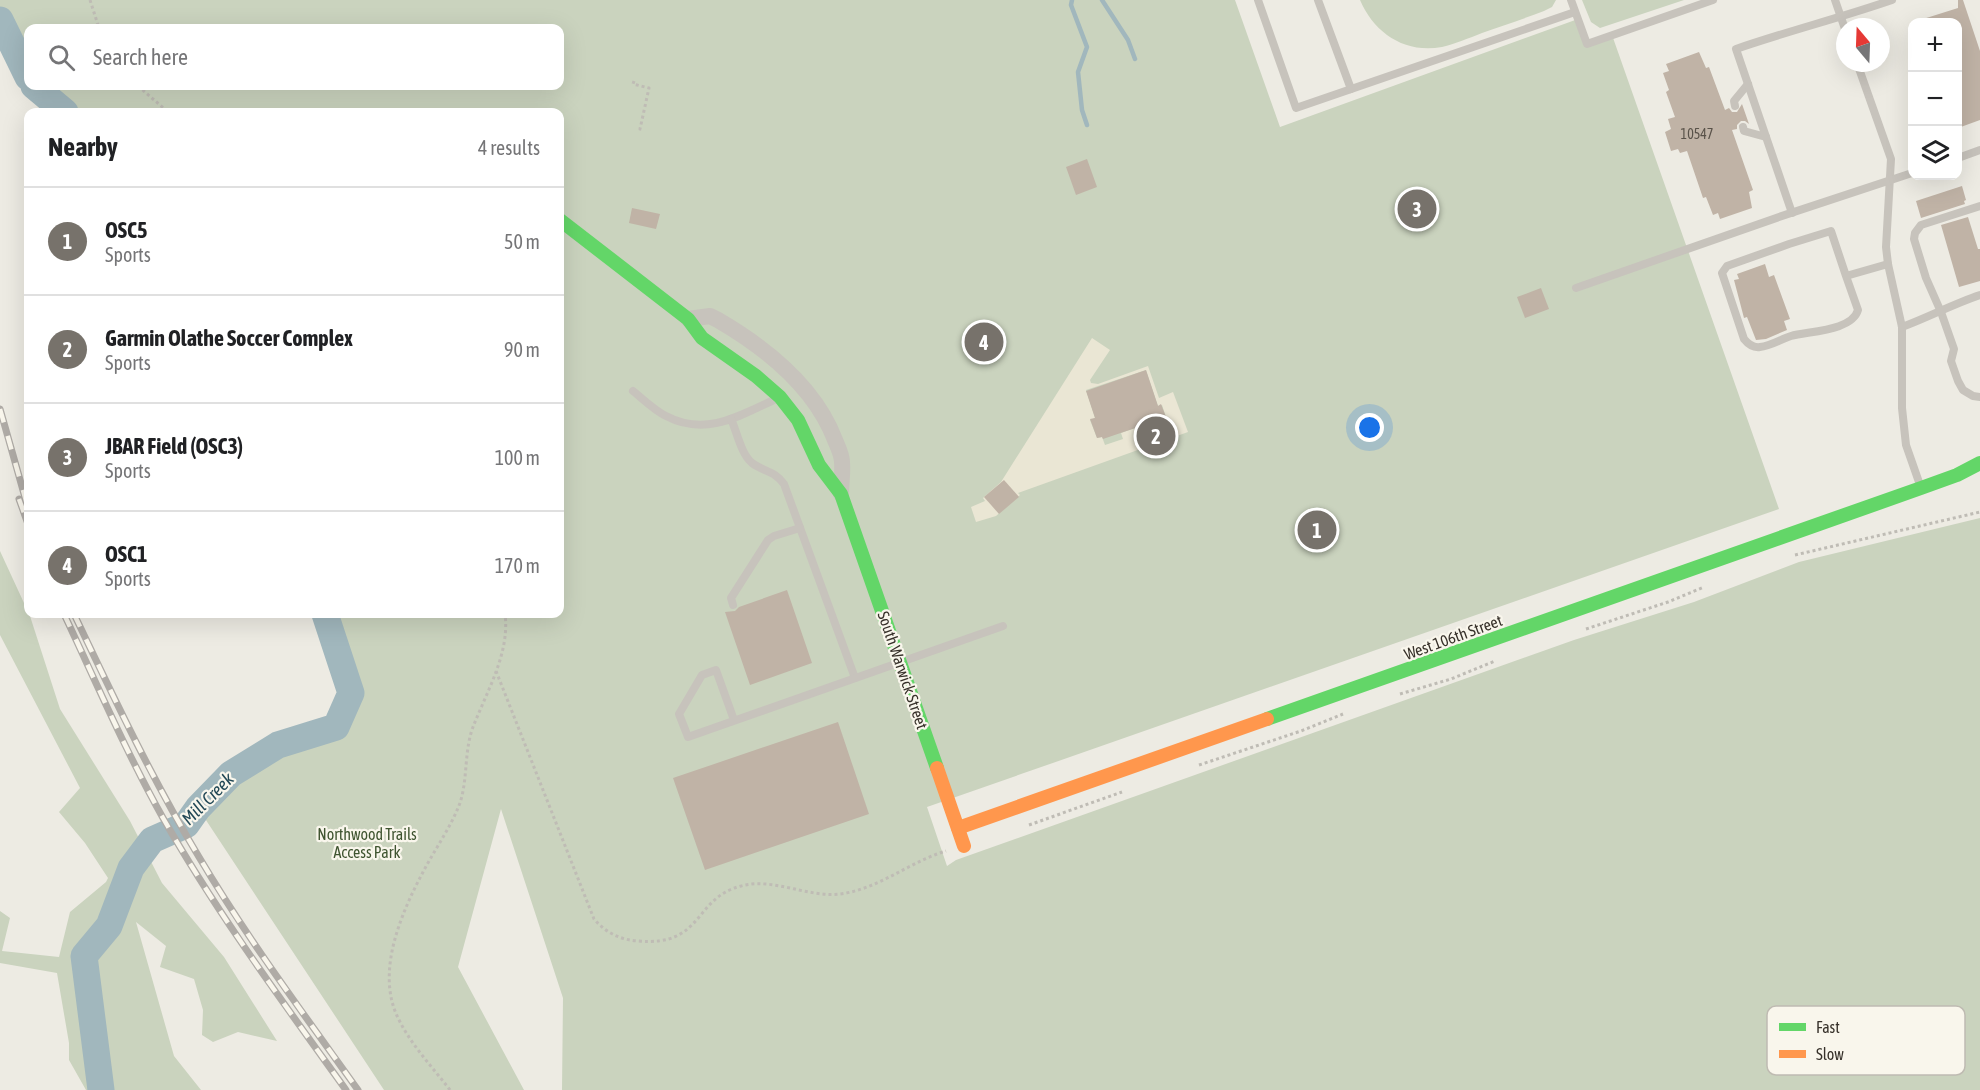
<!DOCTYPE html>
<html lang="en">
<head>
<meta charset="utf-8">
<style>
  body { margin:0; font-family:"Asap Condensed",sans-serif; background:#f2f2f2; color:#202124 }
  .controls { position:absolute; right:18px; top:18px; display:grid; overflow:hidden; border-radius:12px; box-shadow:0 6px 24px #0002 }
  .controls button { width:54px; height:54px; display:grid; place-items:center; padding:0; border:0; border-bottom:2px solid #e0e0e0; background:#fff; color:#202124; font:30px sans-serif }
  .compass { position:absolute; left:1836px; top:18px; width:54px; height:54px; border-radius:50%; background:#fff; box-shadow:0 6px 24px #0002; rotate:341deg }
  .you { position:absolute; left:1370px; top:428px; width:21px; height:21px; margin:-15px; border:4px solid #fff; border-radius:50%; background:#1a73e8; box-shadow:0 0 0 9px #1a73e833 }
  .badge { display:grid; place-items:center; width:39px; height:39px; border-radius:50%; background:#77726b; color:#fff; font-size:20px; font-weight:700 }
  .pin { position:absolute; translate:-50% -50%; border:3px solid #fff; box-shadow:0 2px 6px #0006 }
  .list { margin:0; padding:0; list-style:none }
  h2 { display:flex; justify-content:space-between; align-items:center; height:78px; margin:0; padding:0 24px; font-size:26px }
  h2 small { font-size:20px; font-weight:400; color:#757577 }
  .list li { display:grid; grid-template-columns:39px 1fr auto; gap:18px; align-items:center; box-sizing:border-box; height:108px; padding:0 24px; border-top:2px solid #e0e0e0 }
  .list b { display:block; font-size:22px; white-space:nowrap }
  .list p { margin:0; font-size:20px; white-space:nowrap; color:#757577 }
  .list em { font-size:20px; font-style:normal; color:#757577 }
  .icon { flex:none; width:33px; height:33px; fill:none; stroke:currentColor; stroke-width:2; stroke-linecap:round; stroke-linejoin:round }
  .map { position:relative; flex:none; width:1980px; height:1090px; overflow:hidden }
  .search { position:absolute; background:#fff; box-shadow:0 6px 24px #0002; left:24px; top:24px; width:540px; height:66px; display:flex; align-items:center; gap:15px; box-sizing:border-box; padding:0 21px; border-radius:12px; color:#757577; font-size:22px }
  .panel { position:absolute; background:#fff; box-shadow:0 6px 24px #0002; left:24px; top:108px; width:540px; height:510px; border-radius:12px }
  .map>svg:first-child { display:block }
</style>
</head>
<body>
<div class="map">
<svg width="1980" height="1090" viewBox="0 0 1980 1090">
  <rect width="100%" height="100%" fill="#edebe3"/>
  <!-- green -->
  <g fill="#cad3be">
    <polygon points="0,0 1235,0 1280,127 1578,19 1587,44 1612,35 1779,509 927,807 947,866 956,860 1574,640 1694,602 1799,562 1980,518 1980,1090 562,1090 563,998 501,809 458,967 524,1090 384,1090 198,808 231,774 278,745 336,727 351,692 325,614 560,614 560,112 65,112 34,86 560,86 560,28 28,28 28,77 0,20"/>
    <path d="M 1360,0 L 1556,0 L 1552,7 L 1544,11 C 1523,19 1502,26 1482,33 C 1469,38 1455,44 1442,47 C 1405,54 1374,33 1360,0 Z"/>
    <polygon points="1582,0 1684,0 1600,28 1591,22"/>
    <polygon points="0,551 30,616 60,709 130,821 162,883 224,957 277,1041 238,1032 213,1042 202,1035 203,1010 194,979 160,967 166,946 136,922 174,1056 201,1090 86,1090 69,1060 69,1043 57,973 0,963 0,911 10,918 2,951 59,957 70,912 106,882 108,878 85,843 59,812 80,788 0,635"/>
  </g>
  <!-- plaza -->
  <path fill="#eae6d4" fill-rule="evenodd" d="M 1092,338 L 1110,350 L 1090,380 L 1091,383 L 1098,384 L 1148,366 L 1159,398 L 1173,392 L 1188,432 L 1018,493 L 1020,495 L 996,516 L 976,522 L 971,507 L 985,501 L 983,498 L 1001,482 ZM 1146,370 L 1158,406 L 1162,405 L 1166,417 L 1158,421 L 1159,424 L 1146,428 L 1144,425 L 1121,433 L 1123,439 L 1105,445 L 1102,437 L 1097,438 L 1090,420 L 1095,418 L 1086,390 Z"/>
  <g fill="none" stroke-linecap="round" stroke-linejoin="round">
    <!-- stream -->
    <g stroke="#a1b7bd" stroke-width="4.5">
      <polyline points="1072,0 1071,5 1087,47 1078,72 1082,110 1087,125"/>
      <polyline points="1102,0 1128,40 1135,59"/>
    </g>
    <!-- river -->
    <g stroke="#a1b7bd" stroke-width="27">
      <polyline points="0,20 28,77"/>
      <polyline points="34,86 65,112"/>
      <polyline points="101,1090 84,956 109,926 131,868 152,840 186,825 198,808 231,774 278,745 336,727 351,693 325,614"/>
    </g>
  </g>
  <!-- building -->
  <g fill="#c0b3a6">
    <polygon points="1958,0 1963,0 1980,51 1980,120 1958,128 1958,22 1921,22 1920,20 1958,8"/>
    <polygon points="1699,52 1706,68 1709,67 1725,110 1729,108 1732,112 1737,112 1742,104 1749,124 1745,121 1741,121 1737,125 1737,129 1732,130 1753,190 1749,192 1752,208 1720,219 1718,213 1713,215 1706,197 1703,198 1687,151 1680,153 1678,149 1671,151 1665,132 1671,129 1668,119 1675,117 1666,92 1669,90 1663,73 1669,71 1666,64"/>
    <polygon points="1087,159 1097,187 1076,195 1066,167"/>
    <polygon points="1962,186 1966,200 1964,201 1965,204 1921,218 1916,201"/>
    <polygon points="632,208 660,214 656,229 629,223"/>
    <polygon points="1968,217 1978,249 1980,249 1980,281 1959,287 1941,225"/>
    <polygon points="1765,264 1769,277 1774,275 1790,319 1784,321 1787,330 1766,339 1756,340 1747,317 1744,318 1734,280 1739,279 1737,274"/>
    <polygon points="1541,288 1549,309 1525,318 1517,297"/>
    <polygon points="1146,370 1158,406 1161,404 1166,417 1158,421 1159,424 1146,428 1144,425 1103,439 1102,437 1097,438 1090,419 1095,418 1086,391"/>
    <polygon points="1004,480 1019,497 999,514 984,497"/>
    <polygon points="787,590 812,663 750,685 725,612 735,611 739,607"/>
    <polygon points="838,722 869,814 705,870 673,778"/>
  </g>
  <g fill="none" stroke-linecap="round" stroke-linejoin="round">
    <!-- path -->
    <g stroke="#bfbcb5" stroke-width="3" stroke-dasharray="3 3" stroke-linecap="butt">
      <polyline points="90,0 99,28"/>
      <polyline points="634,81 633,84 649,88 640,129 644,130"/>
      <polyline points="138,86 168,112"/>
      <polyline points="1795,555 1980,512"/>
      <polyline points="1586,629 1668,602 1704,587"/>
      <path d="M 496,671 L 594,919 C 605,932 620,940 638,941 C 704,947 693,898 741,886 C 773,877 808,898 840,894 C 879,889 909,862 946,851"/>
      <polyline points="1400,694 1451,679 1495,661"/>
      <polyline points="1199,765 1301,731 1343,714"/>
      <polyline points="1029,825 1122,792"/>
      <path d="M 450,1090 C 431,1065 407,1041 395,1011 C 378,966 402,912 423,872 C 435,849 451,827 460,803 C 468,778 464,751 473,727 C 487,691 510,653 505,614"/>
    </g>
    <!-- lane -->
    <g stroke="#c7c3bc" stroke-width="8">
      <polyline points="1258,0 1296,108 1575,12"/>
      <polyline points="1318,0 1351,89"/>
      <polyline points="1571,0 1587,44 1713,0"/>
      <polyline points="1835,0 1845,29"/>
      <polyline points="1857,63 1891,159 1886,247 1888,264 1902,327 1902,408 1906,445 1920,485"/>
      <polyline points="1735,106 1734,101 1748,84"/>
      <polyline points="1743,127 1744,131 1766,137"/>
      <polyline points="1958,158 1980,150"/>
      <polyline points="1980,206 1921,225 1915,233 1914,239 1926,278 1941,312 1954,349 1951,361 1958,381 1963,390 1973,396 1980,397"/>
      <path d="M 1792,213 L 1736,49 C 1788,31 1840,18 1892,0"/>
      <path d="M 1846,276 L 1831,231 L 1789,244 L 1727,266 L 1722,273 L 1744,339 C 1748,344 1753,348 1760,347 C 1771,346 1781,339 1791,336 C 1809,331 1852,331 1858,310 L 1846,276 L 1888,264"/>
      <polyline points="1576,288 1779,217 1912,173"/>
      <path d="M 1902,327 C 1929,317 1953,304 1980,295"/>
      <path d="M 633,391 C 643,399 654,410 666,416 C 706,437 739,416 776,399"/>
      <path d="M 731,419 C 737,432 741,454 752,463 C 764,472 775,471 784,484 L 855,678"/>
      <polyline points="733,605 731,598 768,540 774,536 800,528"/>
      <polyline points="734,720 716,670 702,675 679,714 688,737 1003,626"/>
    </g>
    <!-- street -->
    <path stroke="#c7c3bc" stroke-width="16" d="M 688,319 L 710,316 L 718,320 C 766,348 815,387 835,440 C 838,447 842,455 842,462 C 843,472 841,484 841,494"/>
    <!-- fast -->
    <g stroke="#63d668" stroke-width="14">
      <polyline points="560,220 688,319 702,338 756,376 780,397 798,420 819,465 841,494 937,768"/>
      <polyline points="1267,719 1921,488 1957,475 1980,463"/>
    </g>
    <!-- slow -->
    <g stroke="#ff974d" stroke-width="14">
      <polyline points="937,768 964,846"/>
      <polyline points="958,828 1267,719"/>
    </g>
    <defs>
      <g id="rail">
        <polyline points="0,409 28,508"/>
        <polyline points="19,499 28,524"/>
        <path d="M 64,614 C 96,682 126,752 163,818 C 217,913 282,1001 346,1090"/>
        <path d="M 74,614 C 113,696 152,779 199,857 C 247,938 303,1013 358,1090"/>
      </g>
    </defs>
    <!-- rail casing -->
    <use href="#rail" stroke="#afaba6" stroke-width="7"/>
    <!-- rail -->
    <use href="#rail" stroke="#f9f6ec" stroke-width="4.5" stroke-dasharray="14" stroke-linecap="butt"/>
  </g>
  <g text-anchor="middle" stroke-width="4.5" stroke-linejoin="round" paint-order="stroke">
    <!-- number labels -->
    <g font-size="14" fill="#595249">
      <text x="1697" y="139">10547</text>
    </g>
    <!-- street labels -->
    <g font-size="16" fill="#37312a" stroke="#f9f6ec">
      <text transform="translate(1453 637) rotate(-20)" y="6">West 106th Street</text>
      <text transform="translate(903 670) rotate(71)" y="6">South Warwick Street</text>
    </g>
    <!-- park labels -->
    <g font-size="16" fill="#3f5430" stroke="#f9f6ec">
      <text x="367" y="840">Northwood Trails<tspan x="367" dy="18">Access Park</tspan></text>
    </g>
    <!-- water labels -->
    <g font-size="18" font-style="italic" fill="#224856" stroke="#f9f6ec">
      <text transform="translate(208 799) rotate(-45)" y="6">Mill Creek</text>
    </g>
  </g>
  <!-- legend -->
  <rect x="1767" y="1006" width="198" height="69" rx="9" fill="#f9f6ec" stroke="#bfbbb2" stroke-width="1.5"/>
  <rect x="1779" y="1023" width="27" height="8" fill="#63d668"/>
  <rect x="1779" y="1050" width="27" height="8" fill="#ff974d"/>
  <g font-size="16" fill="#37312a">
    <text x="1816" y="1033">Fast</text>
    <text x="1816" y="1060">Slow</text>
  </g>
</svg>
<div class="controls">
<button>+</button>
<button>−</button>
<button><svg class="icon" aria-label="layers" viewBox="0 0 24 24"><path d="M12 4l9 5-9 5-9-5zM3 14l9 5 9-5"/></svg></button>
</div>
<svg class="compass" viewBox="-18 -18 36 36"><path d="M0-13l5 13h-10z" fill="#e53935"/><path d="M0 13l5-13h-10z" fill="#757577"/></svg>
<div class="you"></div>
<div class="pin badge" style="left:1317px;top:530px">1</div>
<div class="pin badge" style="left:1156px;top:436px">2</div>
<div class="pin badge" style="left:1417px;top:209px">3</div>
<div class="pin badge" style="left:984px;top:342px">4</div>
<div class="search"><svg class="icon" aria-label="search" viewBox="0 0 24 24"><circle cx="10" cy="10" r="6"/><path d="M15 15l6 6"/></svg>Search here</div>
<section class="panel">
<h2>Nearby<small>4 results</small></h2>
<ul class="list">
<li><span class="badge">1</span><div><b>OSC5</b><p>Sports</p></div><em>50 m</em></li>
<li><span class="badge">2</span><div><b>Garmin Olathe Soccer Complex</b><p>Sports</p></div><em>90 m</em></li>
<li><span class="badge">3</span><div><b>JBAR Field (OSC3)</b><p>Sports</p></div><em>100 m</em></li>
<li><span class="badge">4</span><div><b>OSC1</b><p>Sports</p></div><em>170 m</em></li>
</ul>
</section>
</div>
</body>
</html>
